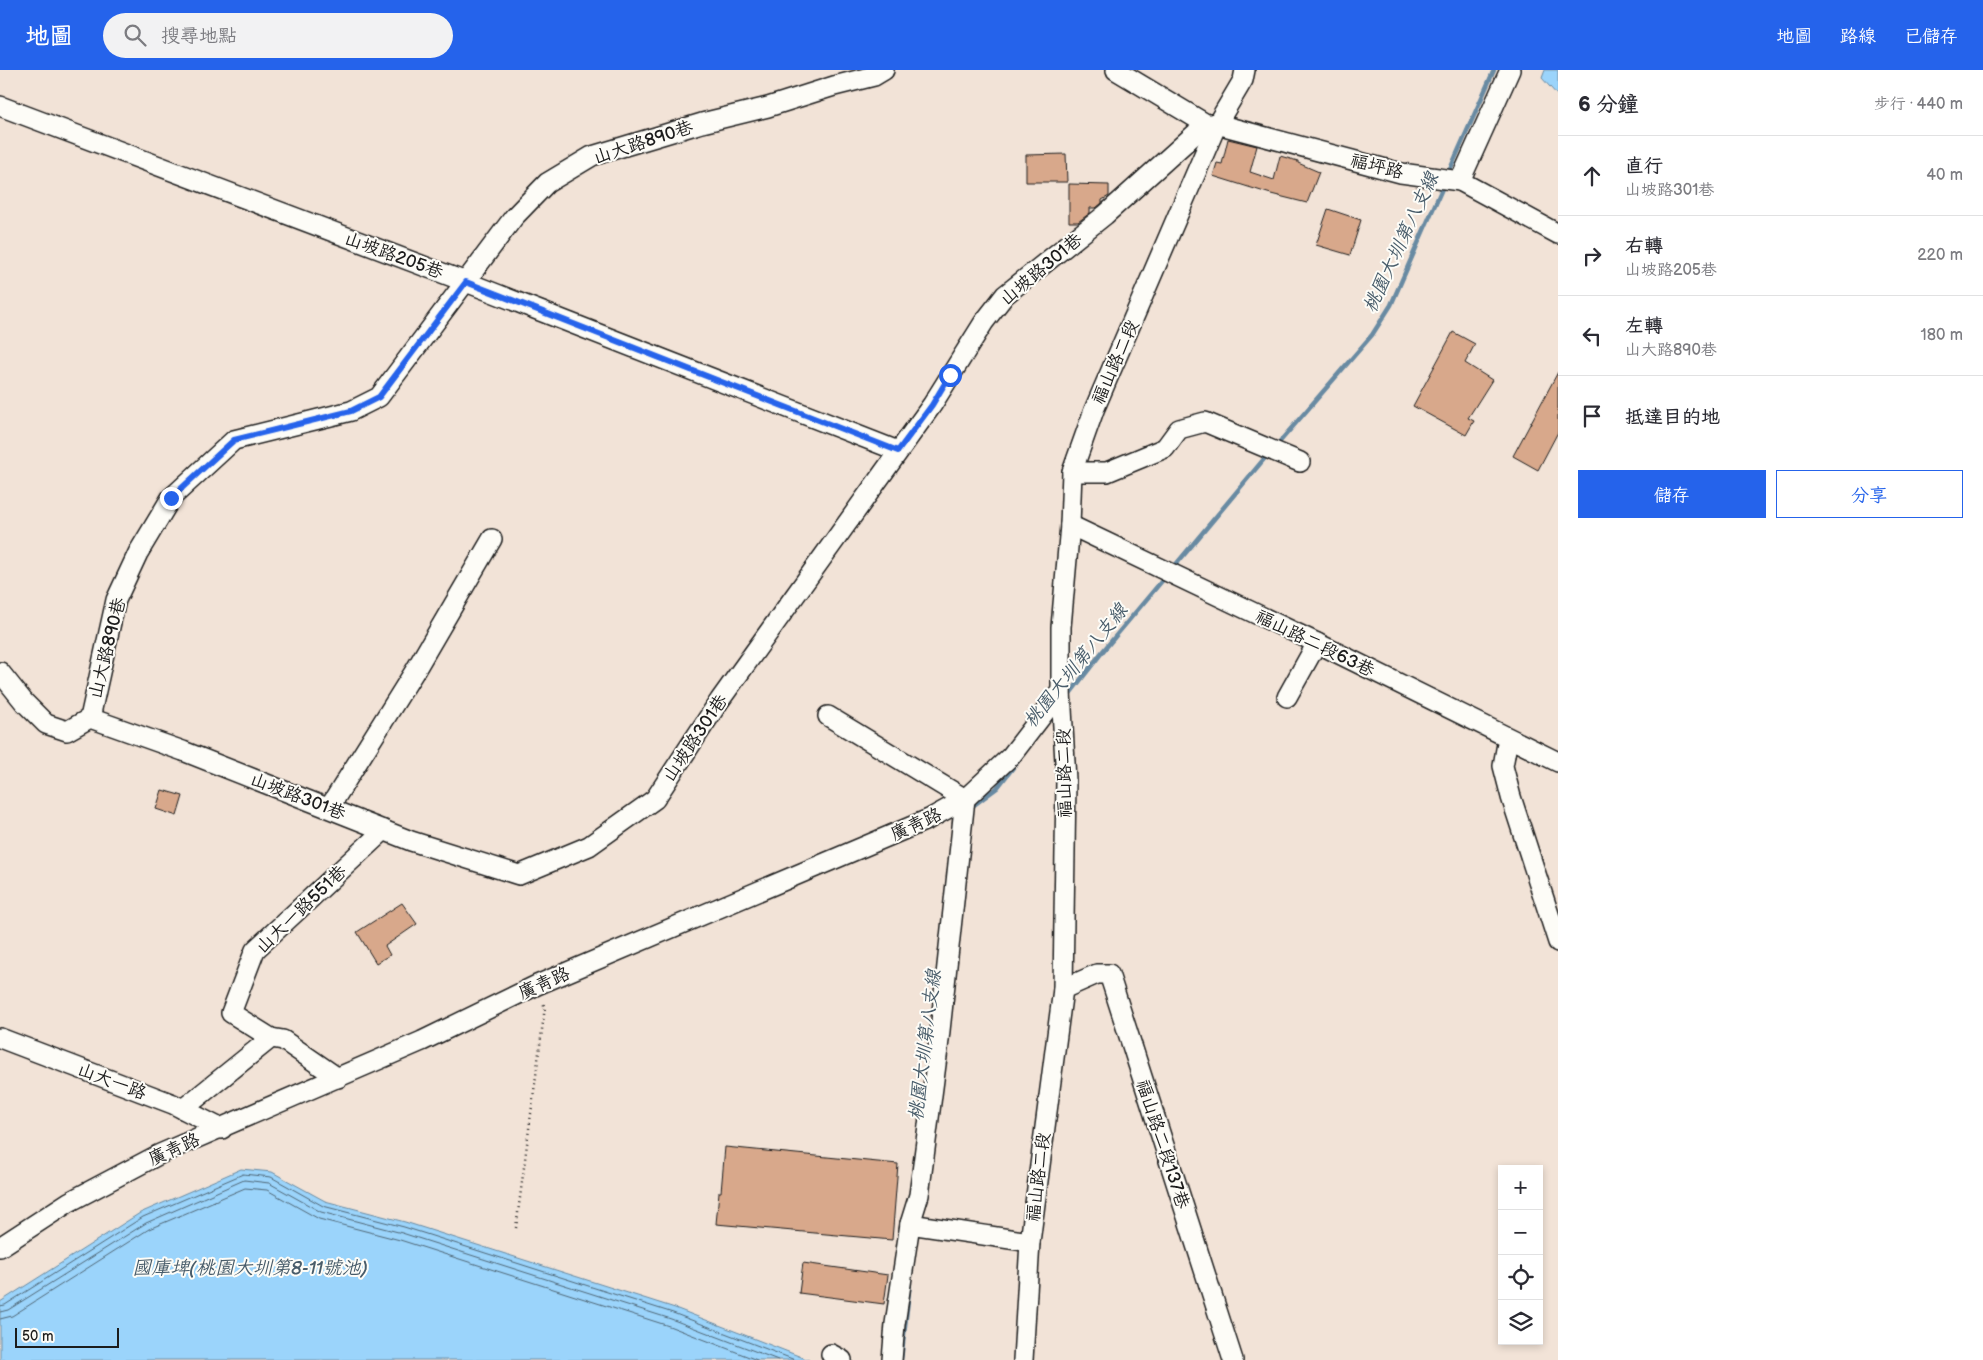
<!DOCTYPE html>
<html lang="zh-TW">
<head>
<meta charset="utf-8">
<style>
  body { margin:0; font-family:"Balsamiq Sans","LXGW WenKai TC",sans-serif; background:#f2f2f3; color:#2b2b33 }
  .controls { position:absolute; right:15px; bottom:15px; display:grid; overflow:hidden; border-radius:0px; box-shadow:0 2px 8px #0003 }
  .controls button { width:45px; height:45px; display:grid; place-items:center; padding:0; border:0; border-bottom:1px solid #e1e1e2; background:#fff; color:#2b2b33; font:25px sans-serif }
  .scale { position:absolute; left:15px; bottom:12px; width:104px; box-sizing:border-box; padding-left:5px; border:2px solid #1c1c1c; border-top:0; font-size:14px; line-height:18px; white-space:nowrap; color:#1c1c1c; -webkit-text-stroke:4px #fdfcf7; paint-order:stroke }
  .stop { position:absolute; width:15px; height:15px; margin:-11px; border:4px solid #2563eb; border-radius:50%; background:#fff }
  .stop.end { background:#2563eb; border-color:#fff; box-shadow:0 1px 5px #0008 }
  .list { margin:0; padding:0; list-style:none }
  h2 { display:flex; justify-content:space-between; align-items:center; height:65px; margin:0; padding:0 20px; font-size:21px }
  h2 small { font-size:16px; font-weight:400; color:#7c7c81 }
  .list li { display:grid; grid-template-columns:32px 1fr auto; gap:15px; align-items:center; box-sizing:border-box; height:80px; padding:0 20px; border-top:1px solid #e1e1e2 }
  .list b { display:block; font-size:19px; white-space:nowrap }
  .list p { margin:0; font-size:16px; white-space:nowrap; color:#7c7c81 }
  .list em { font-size:16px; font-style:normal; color:#7c7c81 }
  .actions { display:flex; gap:10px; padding:15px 20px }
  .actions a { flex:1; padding:11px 0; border:1px solid #2563eb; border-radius:0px; text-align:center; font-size:18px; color:#2563eb }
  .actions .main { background:#2563eb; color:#fff }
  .icon { flex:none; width:28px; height:28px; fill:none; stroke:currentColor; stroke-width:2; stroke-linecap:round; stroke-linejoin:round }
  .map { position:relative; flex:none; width:1558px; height:1290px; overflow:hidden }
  header { display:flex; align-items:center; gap:30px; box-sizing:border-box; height:70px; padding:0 25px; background:#2563eb; color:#fff }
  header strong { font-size:24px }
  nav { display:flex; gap:28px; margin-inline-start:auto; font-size:18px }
  .search { width:350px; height:45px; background:#f2f2f3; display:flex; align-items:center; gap:12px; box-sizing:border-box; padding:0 18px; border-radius:28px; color:#7c7c81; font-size:19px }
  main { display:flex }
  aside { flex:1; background:#fff }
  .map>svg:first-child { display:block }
</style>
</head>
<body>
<header>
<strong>地圖</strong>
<div class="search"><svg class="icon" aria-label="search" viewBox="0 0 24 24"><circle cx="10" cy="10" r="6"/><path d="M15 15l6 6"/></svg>搜尋地點</div>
<nav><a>地圖</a><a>路線</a><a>已儲存</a></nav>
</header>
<main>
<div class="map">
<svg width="1558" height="1290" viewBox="0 0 1558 1290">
  <rect width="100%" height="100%" fill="#f2e3d7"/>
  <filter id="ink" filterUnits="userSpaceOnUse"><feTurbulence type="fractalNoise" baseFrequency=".02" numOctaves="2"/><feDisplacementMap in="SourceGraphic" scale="10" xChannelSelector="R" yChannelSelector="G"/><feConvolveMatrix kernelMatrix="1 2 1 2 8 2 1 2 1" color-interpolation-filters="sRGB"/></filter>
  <g filter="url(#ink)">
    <!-- water -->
    <g fill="#9bd4fb" stroke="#688aa2">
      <polygon points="1545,0 1558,0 1558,26 1542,8"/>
      <polygon points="241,1099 272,1102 325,1131 405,1152 675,1238 809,1290 0,1290 0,1232 140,1143"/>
    </g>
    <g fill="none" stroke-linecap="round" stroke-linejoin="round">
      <!-- shore -->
      <g stroke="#4f6675" stroke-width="1">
        <polyline points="0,1236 5,1235 143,1147 243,1104 271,1107 323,1136 404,1157 673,1243 795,1290"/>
        <polyline points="0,1242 8,1240 146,1153 244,1110 269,1113 321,1142 402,1163 671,1249 778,1290"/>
        <polyline points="0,1249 12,1246 149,1159 245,1118 267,1120 319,1149 400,1170 669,1256 757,1290"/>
      </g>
      <!-- stream -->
      <g stroke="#688aa2" stroke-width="4.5">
        <polyline points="1448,104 1494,0"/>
        <polyline points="1276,376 1372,265 1391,235 1444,114"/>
        <polyline points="1173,498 1269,383"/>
        <polyline points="1068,626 1103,581 1166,506"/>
        <polyline points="970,738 997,718 1018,691"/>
        <polyline points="901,1290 910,1213"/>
      </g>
    </g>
    <!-- building -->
    <g fill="#d8a88b" stroke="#1c1c1c">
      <polygon points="1228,69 1257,76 1250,102 1274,110 1280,86 1298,91 1298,93 1319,102 1307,133 1271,124 1213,106 1217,93 1222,94"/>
      <polygon points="1066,84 1067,112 1026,112 1026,85"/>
      <polygon points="1069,114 1109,115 1109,126 1102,130 1102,133 1096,138 1090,138 1090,143 1078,152 1069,152"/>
      <polygon points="1328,139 1361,150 1350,185 1316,175"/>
      <polygon points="1453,262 1475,274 1465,293 1492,310 1468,348 1474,351 1466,365 1413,336"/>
      <polygon points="1558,302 1558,362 1538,400 1513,386"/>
      <polygon points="162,720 183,726 177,746 156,739"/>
      <polygon points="402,833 417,854 385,876 390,885 376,893 357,862"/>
      <polygon points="725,1077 898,1094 892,1170 716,1154 719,1122 721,1122"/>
      <polygon points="803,1193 888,1205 884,1234 799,1223"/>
    </g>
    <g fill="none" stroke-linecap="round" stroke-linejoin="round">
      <defs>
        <g id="minor">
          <polyline points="1116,0 1206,54 1217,54 1401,103 1460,111 1558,164"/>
          <polyline points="0,36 466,212 898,381"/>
          <polyline points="1460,111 1510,0"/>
          <polyline points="1072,402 1107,402 1165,378 1179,359 1205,352 1300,392"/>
          <polyline points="1070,455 1317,573 1558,692"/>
          <polyline points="0,602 24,632 46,654 67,661 90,648 183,681 411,771 519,805 589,776 655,729 720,630 932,335 984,252 1005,225 1105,145 1206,54"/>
          <polyline points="1287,627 1317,573"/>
          <polyline points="828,646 965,729 938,979 919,1125 910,1154 895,1254 892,1290"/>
          <polyline points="90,648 116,530 138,483 171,428 234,370 351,341 379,327 514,147 547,113 592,86 702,53 768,37 834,16 874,6 884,0"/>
          <polyline points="1508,668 1503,696 1511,727 1558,872"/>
          <polyline points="329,738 416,599 492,469"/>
          <polyline points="1063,919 1097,904 1109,904 1233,1290"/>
          <polyline points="0,968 173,1034 222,1059"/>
          <polyline points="338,1008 283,970 271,968 231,943 255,880 384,760"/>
          <polyline points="183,1039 271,968"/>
          <polyline points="910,1154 1030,1172"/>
          <polyline points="0,1177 69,1132 160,1084 422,971 537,915 929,749 965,729 1011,686 1061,621"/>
          <polyline points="831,1284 842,1290"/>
          <polyline points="1023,1290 1030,1172 1063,919 1066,710 1061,621 1061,557 1070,455 1072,402 1094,340 1217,54 1243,10 1245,0"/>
        </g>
      </defs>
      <!-- minor casing -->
      <use href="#minor" stroke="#1c1c1c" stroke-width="22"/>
      <!-- path -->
      <polyline stroke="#1c1c1c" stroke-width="2.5" stroke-dasharray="1 4" stroke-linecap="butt" points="516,1158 545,937 542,931"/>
      <!-- minor -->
      <use href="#minor" stroke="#fdfcf7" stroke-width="19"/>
    </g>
  </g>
  <g fill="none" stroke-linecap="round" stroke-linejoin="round" filter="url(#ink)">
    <!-- route -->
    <polyline stroke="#2563eb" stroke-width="6" points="171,428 234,370 351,341 379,327 466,212 898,381 932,335 950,305"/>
  </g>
  <g text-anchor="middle" stroke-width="4" stroke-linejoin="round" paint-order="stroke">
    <!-- street labels -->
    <g font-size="18" fill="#1c1c1c" stroke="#fdfcf7">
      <text transform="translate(643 72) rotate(-18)" y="6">山大路890巷</text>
      <text transform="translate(1377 96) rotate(14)" y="6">福坪路</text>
      <text transform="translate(394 185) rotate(20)" y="6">山坡路205巷</text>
      <text transform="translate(1041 199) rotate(-40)" y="6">山坡路301巷</text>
      <text transform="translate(1115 292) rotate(-66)" y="6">福山路二段</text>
      <text transform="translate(1315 573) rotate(26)" y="6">福山路二段63巷</text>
      <text transform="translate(107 578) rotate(-76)" y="6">山大路890巷</text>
      <text transform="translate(695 668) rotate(-56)" y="6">山坡路301巷</text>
      <text transform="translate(1064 703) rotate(-91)" y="6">福山路二段</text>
      <text transform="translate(298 726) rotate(21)" y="6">山坡路301巷</text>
      <text transform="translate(916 754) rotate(-25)" y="6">廣青路</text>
      <text transform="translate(301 839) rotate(-44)" y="6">山大一路551巷</text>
      <text transform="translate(544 913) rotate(-24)" y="6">廣青路</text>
      <text transform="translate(112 1011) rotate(21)" y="6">山大一路</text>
      <text transform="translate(1163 1074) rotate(72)" y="6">福山路二段137巷</text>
      <text transform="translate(174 1079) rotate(-24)" y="6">廣青路</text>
      <text transform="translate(1038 1107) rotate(-83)" y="6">福山路二段</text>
    </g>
    <!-- water labels -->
    <g font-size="19" font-style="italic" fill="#485c6a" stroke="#fdfcf7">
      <text transform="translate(1400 172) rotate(-65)" y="7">桃園大圳第八支線</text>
      <text transform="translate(1075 595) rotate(-51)" y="7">桃園大圳第八支線</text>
      <text transform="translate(924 975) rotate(-83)" y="7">桃園大圳第八支線</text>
      <text x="250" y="1204">國庫埤(桃園大圳第8-11號池)</text>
    </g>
  </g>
</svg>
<div class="controls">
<button>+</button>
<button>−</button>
<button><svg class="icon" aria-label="locate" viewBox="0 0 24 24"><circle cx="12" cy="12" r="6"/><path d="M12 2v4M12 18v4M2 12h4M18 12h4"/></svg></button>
<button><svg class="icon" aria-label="layers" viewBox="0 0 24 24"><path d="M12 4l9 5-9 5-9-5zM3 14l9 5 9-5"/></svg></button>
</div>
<div class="scale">50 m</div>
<div class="stop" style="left:950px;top:305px"></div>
<div class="stop end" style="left:171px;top:428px"></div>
</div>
<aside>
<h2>6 分鐘<small>步行 · 440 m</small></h2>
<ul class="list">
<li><svg class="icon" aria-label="ahead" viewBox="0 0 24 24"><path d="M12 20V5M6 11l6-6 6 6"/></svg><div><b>直行</b><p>山坡路301巷</p></div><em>40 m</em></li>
<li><svg class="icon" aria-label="right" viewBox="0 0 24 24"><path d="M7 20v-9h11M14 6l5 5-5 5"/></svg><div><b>右轉</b><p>山坡路205巷</p></div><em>220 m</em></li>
<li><svg class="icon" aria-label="left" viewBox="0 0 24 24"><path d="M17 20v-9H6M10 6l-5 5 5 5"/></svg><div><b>左轉</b><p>山大路890巷</p></div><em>180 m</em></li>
<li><svg class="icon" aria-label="arrive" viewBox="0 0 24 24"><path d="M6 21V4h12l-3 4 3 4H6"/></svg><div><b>抵達目的地</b></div></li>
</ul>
<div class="actions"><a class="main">儲存</a><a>分享</a></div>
</aside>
</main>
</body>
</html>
